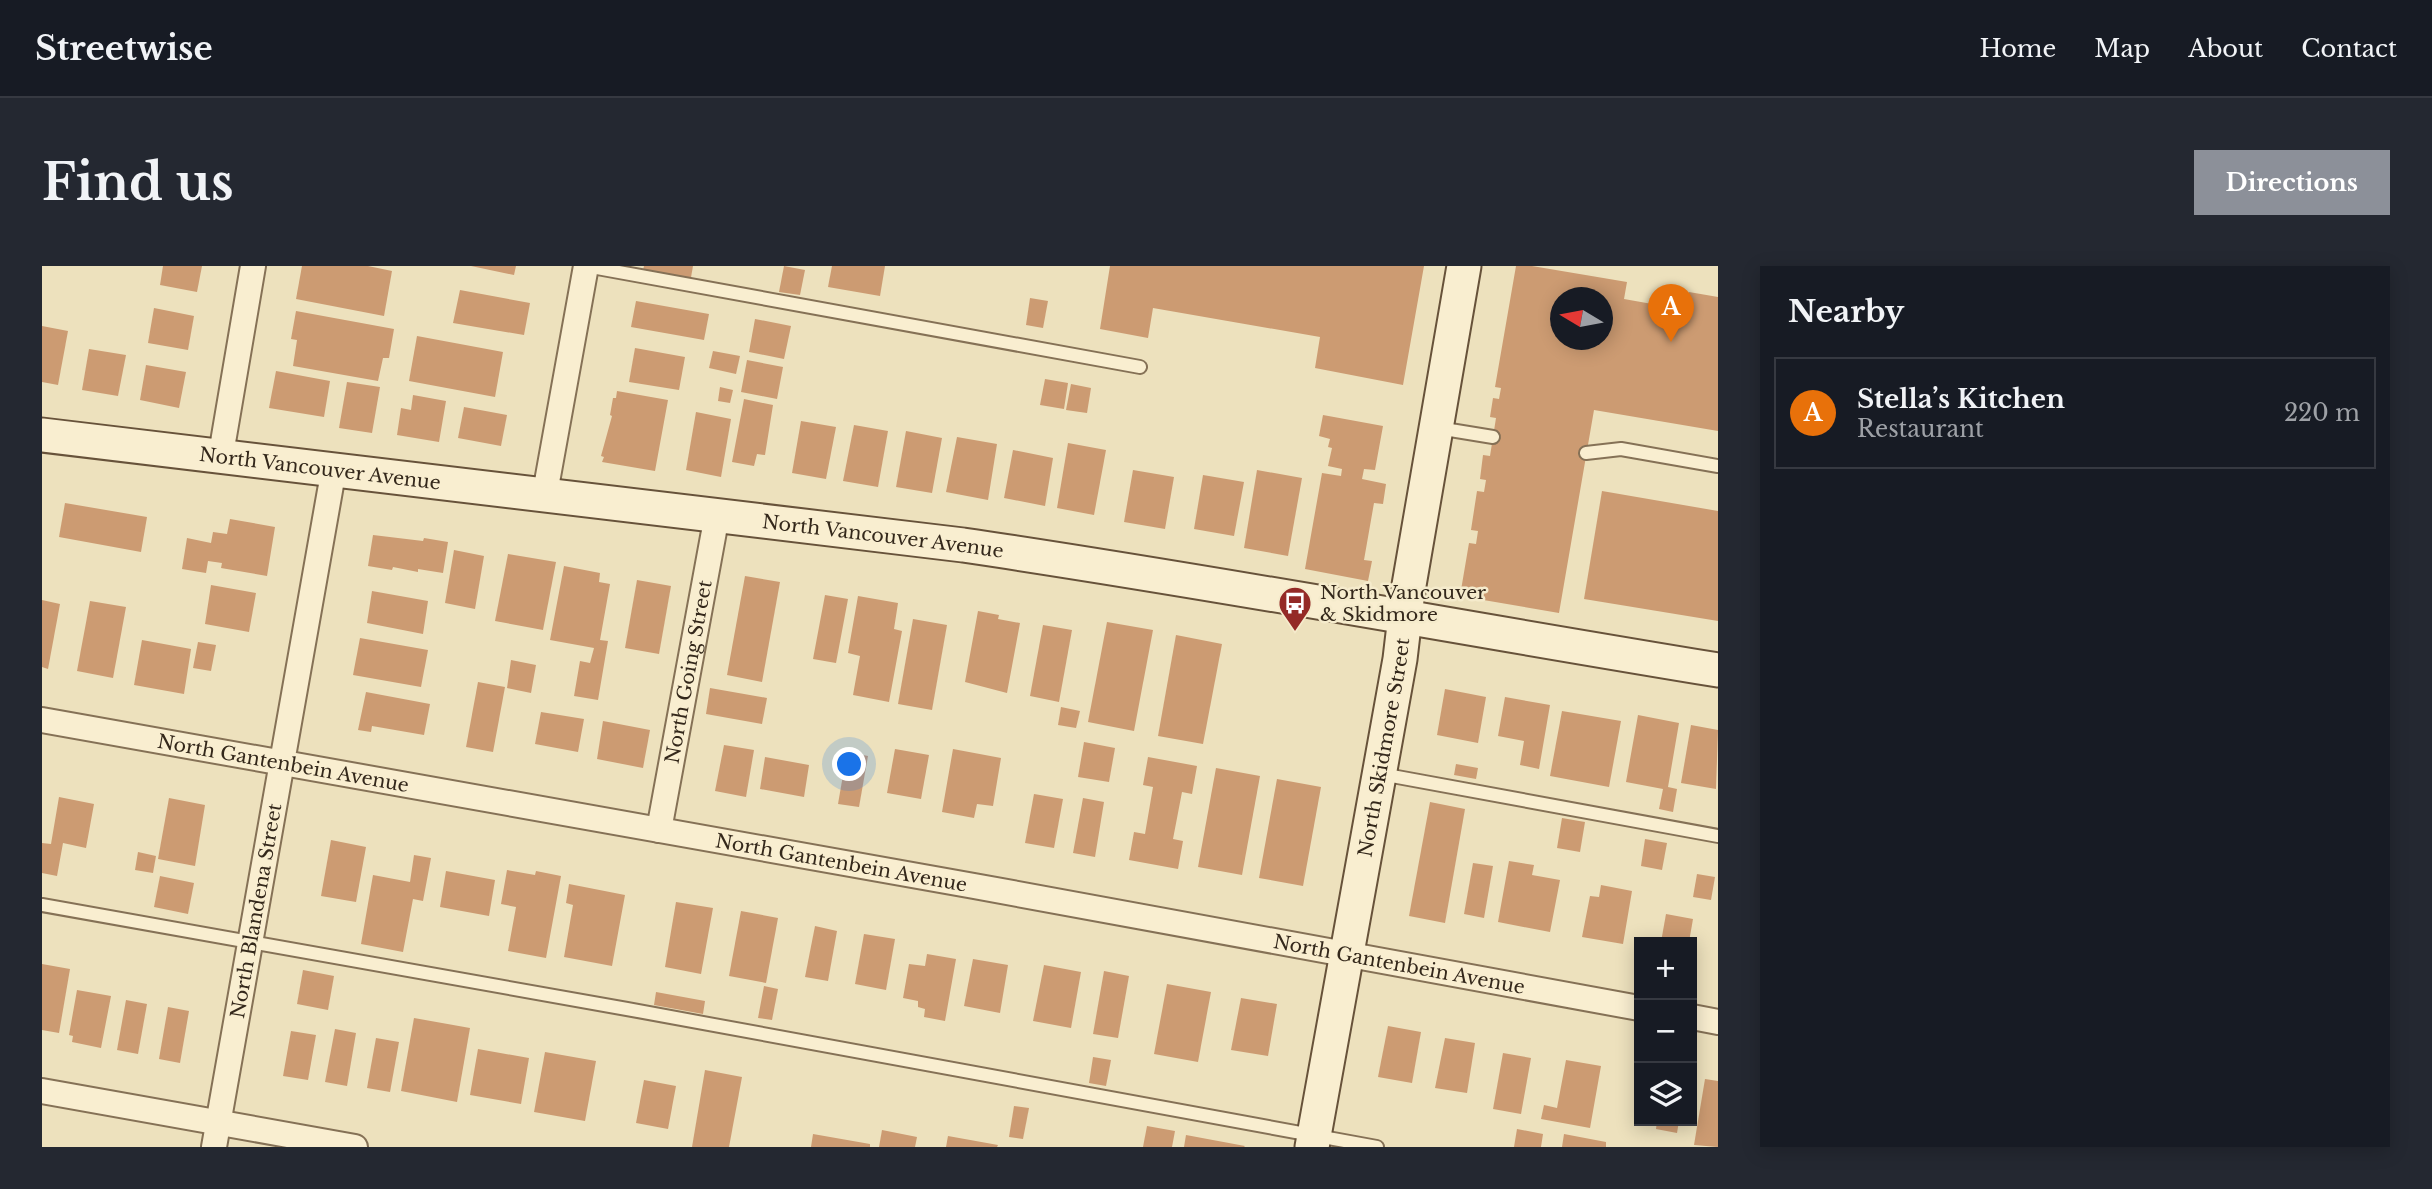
<!DOCTYPE html>
<html lang="en">
<head>
<meta charset="utf-8">
<style>
  body { margin:0; font-family:"Libre Baskerville",serif; background:#242831; color:#f1f3f6 }
  .controls { position:absolute; right:21px; bottom:21px; display:grid; overflow:hidden; border-radius:0px; box-shadow:0 4px 18px #0003 }
  .controls button { width:63px; height:63px; display:grid; place-items:center; padding:0; border:0; border-bottom:2px solid #363941; background:#171b24; color:#f1f3f6; font:35px sans-serif }
  .compass { position:absolute; left:1508px; top:21px; width:63px; height:63px; border-radius:50%; background:#171b24; box-shadow:0 4px 18px #0003; rotate:280deg }
  .you { position:absolute; left:808px; top:499px; width:24px; height:24px; margin:-18px; border:5px solid #fff; border-radius:50%; background:#1a73e8; box-shadow:0 0 0 10px #1a73e833 }
  .badge { display:grid; place-items:center; width:46px; height:46px; border-radius:50%; background:#8c9099; color:#fff; font-size:23px; font-weight:700 }
  .pin { position:absolute; translate:-50% -58px; filter:drop-shadow(0 2px 4px #0008) }
  .pin::after { content:''; position:absolute; top:37px; width:24px; height:21px; background:inherit; clip-path:polygon(0 0,100% 0,50% 100%) }
  .list { margin:0; padding:0; list-style:none }
  h2 { display:flex; justify-content:space-between; align-items:center; height:91px; margin:0; padding:0 28px; font-size:30px }
  h2 small { font-size:23px; font-weight:400; color:#9ea1a6 }
  .list li { display:grid; grid-template-columns:46px 1fr auto; gap:21px; align-items:center; box-sizing:border-box; height:112px; margin:0 14px 14px; padding:0 14px; border:2px solid #363941; border-radius:0px }
  .list b { display:block; font-size:26px; white-space:nowrap }
  .list p { margin:0; font-size:23px; white-space:nowrap; color:#9ea1a6 }
  .list em { font-size:23px; font-style:normal; color:#9ea1a6 }
  .icon { flex:none; width:38px; height:38px; fill:none; stroke:currentColor; stroke-width:2; stroke-linecap:round; stroke-linejoin:round }
  .map { position:relative; flex:none; width:1676px; height:881px; overflow:hidden; border-radius:0px }
  header { display:flex; align-items:center; gap:42px; box-sizing:border-box; height:98px; padding:0 35px; background:#171b24; border-bottom:2px solid #363941 }
  header strong { font-size:33px }
  nav { display:flex; gap:38px; margin-inline-start:auto; font-size:24px }
  .intro { display:flex; align-items:center; justify-content:space-between; box-sizing:border-box; height:168px; padding:0 42px }
  h1 { margin:0; font-size:49px }
  .button { padding:18px 32px; border-radius:0px; background:#8c9099; color:#fff; font-size:24px; font-weight:700 }
  main { display:flex; gap:42px; padding:0 42px }
  aside { flex:1; background:#171b24; border-radius:0px; box-shadow:0 4px 18px #0003 }
  .map>svg:first-child { display:block }
</style>
</head>
<body>
<header>
<strong>Streetwise</strong>
<nav><a>Home</a><a>Map</a><a>About</a><a>Contact</a></nav>
</header>
<div class="intro"><h1>Find us</h1><a class="button">Directions</a></div>
<main>
<div class="map">
<svg width="1676" height="881" viewBox="0 0 1676 881">
  <rect width="100%" height="100%" fill="#ede1bd"/>
  <!-- building -->
  <g fill="#cc9b72" fill-rule="evenodd">
    <polygon points="121,0 160,0 155,26 118,19"/>
    <polygon points="260,0 326,0 350,5 342,50 254,33"/>
    <polygon points="429,0 474,0 472,9"/>
    <polygon points="602,0 651,0 648,17 600,8"/>
    <polygon points="742,0 763,4 758,29 737,26"/>
    <polygon points="790,0 843,0 838,30 786,21"/>
    <polygon points="1068,0 1382,0 1361,119 1273,102 1278,71 1111,42 1106,72 1058,63"/>
    <path d="M 1474,0 L 1490,0 L 1585,16 L 1582,33 L 1644,44 L 1647,26 L 1676,31 L 1676,165 L 1552,144 L 1517,347 L 1418,330 L 1427,277 L 1434,278 L 1436,265 L 1429,264 L 1435,225 L 1442,226 L 1444,214 L 1438,213 L 1441,189 L 1448,190 L 1454,152 L 1448,151 L 1451,132 L 1457,133 L 1459,122 L 1453,121 ZM 1518,32 L 1560,32 L 1560,74 L 1518,74 Z"/>
    <polygon points="418,24 488,37 482,69 411,57"/>
    <polygon points="988,32 1006,35 1001,62 984,59"/>
    <polygon points="594,35 667,48 662,74 589,61"/>
    <polygon points="112,42 152,50 146,84 106,77"/>
    <polygon points="254,45 352,63 347,92 341,92 336,115 251,100 255,74 249,73"/>
    <polygon points="713,53 749,60 742,93 707,86"/>
    <polygon points="0,60 26,65 16,119 0,116"/>
    <polygon points="375,70 461,86 453,131 367,115"/>
    <polygon points="593,82 643,91 637,124 587,116"/>
    <polygon points="47,83 84,89 76,130 40,124"/>
    <polygon points="671,85 698,90 694,108 667,102"/>
    <polygon points="705,94 741,101 735,133 699,126"/>
    <polygon points="104,99 144,106 137,142 98,134"/>
    <polygon points="234,105 288,115 282,151 227,142"/>
    <polygon points="1003,113 1026,117 1022,143 998,139"/>
    <polygon points="305,116 338,121 330,167 297,162"/>
    <polygon points="1029,118 1049,122 1045,147 1024,144"/>
    <polygon points="678,121 691,124 688,137 676,135"/>
    <polygon points="575,125 626,134 613,205 560,196 562,191 559,190 570,150 568,149 571,132 574,132"/>
    <polygon points="371,129 404,135 397,176 355,169 359,142 369,144"/>
    <polygon points="702,133 731,139 723,189 715,188 712,200 690,196"/>
    <polygon points="422,141 465,149 459,180 416,172"/>
    <polygon points="654,146 689,153 679,211 644,204"/>
    <polygon points="1281,149 1341,160 1333,204 1322,203 1320,213 1344,218 1341,238 1332,237 1322,294 1330,295 1326,315 1263,303 1280,207 1299,210 1300,203 1286,200 1290,182 1286,181 1288,173 1277,170"/>
    <polygon points="759,155 794,161 784,213 750,207"/>
    <polygon points="812,159 846,165 836,221 801,215"/>
    <polygon points="864,165 900,172 890,227 854,221"/>
    <polygon points="915,171 955,178 946,234 904,226"/>
    <polygon points="1026,177 1064,184 1052,249 1015,242"/>
    <polygon points="971,184 1011,192 1003,240 962,232"/>
    <polygon points="1091,204 1132,211 1123,263 1082,256"/>
    <polygon points="1215,204 1260,212 1246,290 1202,282"/>
    <polygon points="1161,209 1202,216 1192,270 1152,263"/>
    <polygon points="1560,225 1676,245 1676,355 1542,333"/>
    <polygon points="23,237 105,251 99,286 17,271"/>
    <polygon points="188,253 233,261 225,310 179,302 180,297 166,295 164,307 140,303 145,272 169,277 171,266 185,268"/>
    <polygon points="331,269 381,275 382,272 406,276 401,307 376,303 376,306 351,301 350,304 326,300"/>
    <polygon points="412,284 442,290 433,343 403,337"/>
    <polygon points="466,288 514,296 501,364 453,355"/>
    <polygon points="522,300 558,307 557,316 568,318 558,374 566,375 556,434 532,430 538,395 548,397 552,382 508,374"/>
    <polygon points="703,310 738,316 720,416 685,409"/>
    <polygon points="595,314 629,320 617,388 583,382"/>
    <polygon points="169,319 214,327 207,366 163,358"/>
    <polygon points="330,325 386,335 381,368 325,357"/>
    <polygon points="783,329 806,333 794,397 771,393"/>
    <polygon points="816,330 856,337 852,363 860,365 847,436 811,429 818,390 806,387"/>
    <polygon points="0,334 18,338 6,403 0,401"/>
    <polygon points="48,335 84,341 71,412 35,405"/>
    <polygon points="936,345 957,349 956,353 978,357 965,427 923,416"/>
    <polygon points="871,353 905,359 890,444 856,438"/>
    <polygon points="1065,356 1111,364 1092,465 1046,456"/>
    <polygon points="1001,359 1030,364 1017,436 988,430"/>
    <polygon points="1134,369 1180,378 1161,478 1116,470"/>
    <polygon points="318,372 386,384 379,421 311,409"/>
    <polygon points="100,374 149,383 142,428 92,419"/>
    <polygon points="156,376 174,379 169,405 151,402"/>
    <polygon points="469,394 494,399 489,427 465,422"/>
    <polygon points="436,416 463,421 451,486 424,481"/>
    <polygon points="668,422 725,432 720,458 664,448"/>
    <polygon points="1403,423 1444,431 1436,477 1395,469"/>
    <polygon points="324,426 388,438 382,469 330,460 329,466 316,464"/>
    <polygon points="1463,431 1508,439 1497,503 1478,499 1482,475 1456,470"/>
    <polygon points="1019,441 1038,445 1034,462 1016,459"/>
    <polygon points="1520,445 1579,455 1567,521 1508,510"/>
    <polygon points="499,446 542,453 536,486 493,478"/>
    <polygon points="1596,449 1637,457 1626,521 1635,523 1631,546 1617,543 1621,523 1584,516"/>
    <polygon points="561,455 608,464 601,502 555,493"/>
    <polygon points="1649,459 1676,464 1674,523 1639,517"/>
    <polygon points="1042,476 1073,482 1067,516 1036,511"/>
    <polygon points="682,479 712,484 704,531 673,525"/>
    <polygon points="853,483 887,489 879,533 845,527"/>
    <polygon points="911,483 959,492 951,540 935,538 932,552 900,546"/>
    <polygon points="805,486 826,490 817,541 796,538"/>
    <polygon points="723,491 767,499 762,531 718,523"/>
    <polygon points="1106,491 1155,500 1150,528 1140,526 1131,573 1141,575 1136,603 1087,594 1092,566 1103,568 1111,521 1101,519"/>
    <polygon points="1414,498 1436,502 1434,513 1412,509"/>
    <polygon points="1174,502 1218,510 1200,609 1156,601"/>
    <polygon points="1235,513 1279,521 1261,620 1217,612"/>
    <polygon points="992,528 1021,533 1012,582 983,577"/>
    <polygon points="17,531 52,538 44,582 21,577 15,610 0,607 0,577 9,578"/>
    <polygon points="127,532 163,539 153,600 116,593"/>
    <polygon points="1041,532 1062,536 1053,591 1031,587"/>
    <polygon points="1388,536 1423,543 1403,657 1367,650"/>
    <polygon points="1520,552 1543,556 1538,586 1515,582"/>
    <polygon points="1603,573 1625,577 1620,604 1599,600"/>
    <polygon points="289,574 324,581 314,636 279,630"/>
    <polygon points="96,586 114,590 111,607 93,604"/>
    <polygon points="372,589 389,592 381,635 371,633 361,686 319,678 331,609 368,616"/>
    <polygon points="1467,595 1492,599 1490,609 1518,614 1508,666 1456,656"/>
    <polygon points="1431,597 1451,600 1442,652 1422,648"/>
    <polygon points="465,604 493,609 494,605 519,610 504,692 466,685 474,641 459,638"/>
    <polygon points="404,605 453,614 447,650 398,641"/>
    <polygon points="1655,608 1673,611 1669,634 1651,631"/>
    <polygon points="118,610 152,617 146,648 112,641"/>
    <polygon points="527,618 583,629 570,700 522,691 531,639 524,637"/>
    <polygon points="1559,619 1590,625 1581,678 1540,671 1548,630 1557,631"/>
    <polygon points="634,636 671,642 659,708 623,701"/>
    <polygon points="699,645 736,652 724,717 687,710"/>
    <polygon points="1624,648 1651,653 1647,676 1619,676"/>
    <polygon points="773,660 795,665 786,715 763,711"/>
    <polygon points="822,668 853,673 844,724 813,718"/>
    <polygon points="885,688 914,693 903,755 882,751 883,743 876,741 876,735 861,732 867,698 883,700"/>
    <polygon points="931,693 966,699 958,747 922,740"/>
    <polygon points="0,698 28,703 17,767 0,764"/>
    <polygon points="1002,699 1039,706 1029,762 991,755"/>
    <polygon points="261,704 292,710 286,744 255,738"/>
    <polygon points="1062,705 1087,710 1076,772 1051,768"/>
    <polygon points="1125,718 1169,726 1156,796 1112,788"/>
    <polygon points="722,720 736,723 730,754 716,752"/>
    <polygon points="35,724 69,730 59,782 30,776 31,770 27,769"/>
    <polygon points="614,726 663,735 661,748 612,739"/>
    <polygon points="1199,732 1235,738 1226,790 1189,784"/>
    <polygon points="84,734 105,738 96,788 75,784"/>
    <polygon points="126,741 147,745 138,797 117,793"/>
    <polygon points="372,752 428,762 415,836 359,825"/>
    <polygon points="1346,760 1379,766 1370,817 1336,811"/>
    <polygon points="293,763 314,767 305,820 283,816"/>
    <polygon points="249,765 274,769 266,814 241,810"/>
    <polygon points="334,772 357,776 348,826 325,822"/>
    <polygon points="1403,772 1433,777 1425,827 1393,822"/>
    <polygon points="436,783 487,792 479,838 428,829"/>
    <polygon points="503,786 554,795 543,855 492,846"/>
    <polygon points="1461,787 1489,792 1479,848 1451,843"/>
    <polygon points="1051,791 1069,794 1064,820 1047,817"/>
    <polygon points="1524,794 1559,800 1548,862 1499,853 1502,839 1515,842"/>
    <polygon points="663,804 700,811 687,881 650,881"/>
    <polygon points="1663,813 1676,815 1676,881 1652,879"/>
    <polygon points="602,814 634,820 626,863 594,857"/>
    <polygon points="972,840 987,842 981,873 967,871"/>
    <polygon points="1615,855 1637,855 1635,867 1614,863"/>
    <polygon points="1105,860 1133,865 1130,881 1101,881"/>
    <polygon points="1475,863 1501,868 1499,881 1472,881"/>
    <polygon points="840,864 875,871 873,881 837,881"/>
    <polygon points="771,868 828,878 828,881 769,881"/>
    <polygon points="1522,868 1564,876 1564,881 1520,881"/>
    <polygon points="1144,869 1203,880 1202,881 1142,881"/>
    <polygon points="906,870 956,879 955,881 904,881"/>
  </g>
  <g fill="none" stroke-linecap="round" stroke-linejoin="round">
    <defs>
      <g id="lane">
        <polyline points="544,0 1098,101"/>
        <polyline points="1396,162 1451,171"/>
        <polyline points="1544,187 1579,183 1676,200"/>
        <polyline points="1339,508 1676,570"/>
        <polyline points="0,639 585,743 1335,881"/>
      </g>
      <g id="street">
        <polyline points="179,188 211,0"/>
        <polyline points="503,227 544,0"/>
        <path id="s1" d="M 0,454 L 932,620 L 1597,742"/>
        <path id="s2" d="M 617,564 L 675,249"/>
        <polyline points="1650,751 1676,756"/>
        <polyline points="0,825 313,881"/>
        <path id="s3" d="M 172,881 L 292,202"/>
      </g>
      <g id="secondary">
        <path id="s4" d="M 0,169 L 921,279 C 1174,316 1424,363 1676,404"/>
        <path id="s5" d="M 1270,881 L 1358,393 L 1366,325 L 1422,0"/>
      </g>
    </defs>
    <!-- lane casing -->
    <use href="#lane" stroke="#857156" stroke-width="16"/>
    <!-- street casing -->
    <use href="#street" stroke="#857156" stroke-width="28"/>
    <!-- secondary casing -->
    <use href="#secondary" stroke="#67523a" stroke-width="37"/>
    <!-- lane -->
    <use href="#lane" stroke="#f9eed0" stroke-width="12"/>
    <!-- street -->
    <use href="#street" stroke="#f9eed0" stroke-width="24"/>
    <!-- secondary -->
    <use href="#secondary" stroke="#f9eed0" stroke-width="33"/>
  </g>
  <!-- icons -->
  <defs>
    <symbol id="bus-pin" viewBox="-11 -11 22 30"><path d="M0 17L-7.5 6A9.5 9.5 0 1 1 7.5 6Z" fill="#942a26" stroke="#f5ebcc"/><path d="M-5-6H5V4H4V6H2V4H-2V6H-4V4H-5ZM-3.5-4V0h7V-4ZM-3.5 1.2v1.5H-2V1.2ZM2 1.2v1.5H3.5V1.2Z" fill="#fff"/></symbol>
  </defs>
  <g fill-rule="evenodd">
    <use href="#bus-pin" x="1234" y="318" width="38" height="52"/>
  </g>
  <g text-anchor="middle" stroke-width="5" stroke-linejoin="round" paint-order="stroke">
    <!-- street labels -->
    <g font-size="19" fill="#34281b" stroke="#f5ebcc">
      <text dy="7" stroke="none"><textPath href="#s4" startOffset="280">North Vancouver Avenue</textPath></text>
      <text dy="7" stroke="none"><textPath href="#s4" startOffset="847">North Vancouver Avenue</textPath></text>
      <text dy="7" stroke="none"><textPath href="#s2" startOffset="161">North Going Street</textPath></text>
      <text dy="7" stroke="none"><textPath href="#s5" startOffset="406">North Skidmore Street</textPath></text>
      <text dy="7" stroke="none"><textPath href="#s1" startOffset="245">North Gantenbein Avenue</textPath></text>
      <text dy="7" stroke="none"><textPath href="#s1" startOffset="812">North Gantenbein Avenue</textPath></text>
      <text dy="7" stroke="none"><textPath href="#s3" startOffset="240">North Blandena Street</textPath></text>
      <text dy="7" stroke="none"><textPath href="#s1" startOffset="1379">North Gantenbein Avenue</textPath></text>
    </g>
    <!-- poi labels -->
    <g font-size="19" fill="#34281b" stroke="#f5ebcc" text-anchor="start">
      <text x="1278" y="333">North Vancouver<tspan x="1278" dy="22">&amp; Skidmore</tspan></text>
    </g>
  </g>
</svg>
<div class="controls">
<button>+</button>
<button>−</button>
<button><svg class="icon" aria-label="layers" viewBox="0 0 24 24"><path d="M12 4l9 5-9 5-9-5zM3 14l9 5 9-5"/></svg></button>
</div>
<svg class="compass" viewBox="-18 -18 36 36"><path d="M0-13l5 13h-10z" fill="#e53935"/><path d="M0 13l5-13h-10z" fill="#9ea1a6"/></svg>
<div class="you"></div>
<div class="pin badge" style="left:1629px;top:76px;background:#e8710a">A</div>
</div>
<aside>
<h2>Nearby<small></small></h2>
<ul class="list">
<li><span class="badge" style="background:#e8710a">A</span><div><b>Stella’s Kitchen</b><p>Restaurant</p></div><em>220 m</em></li>
</ul>
</aside>
</main>
</body>
</html>
